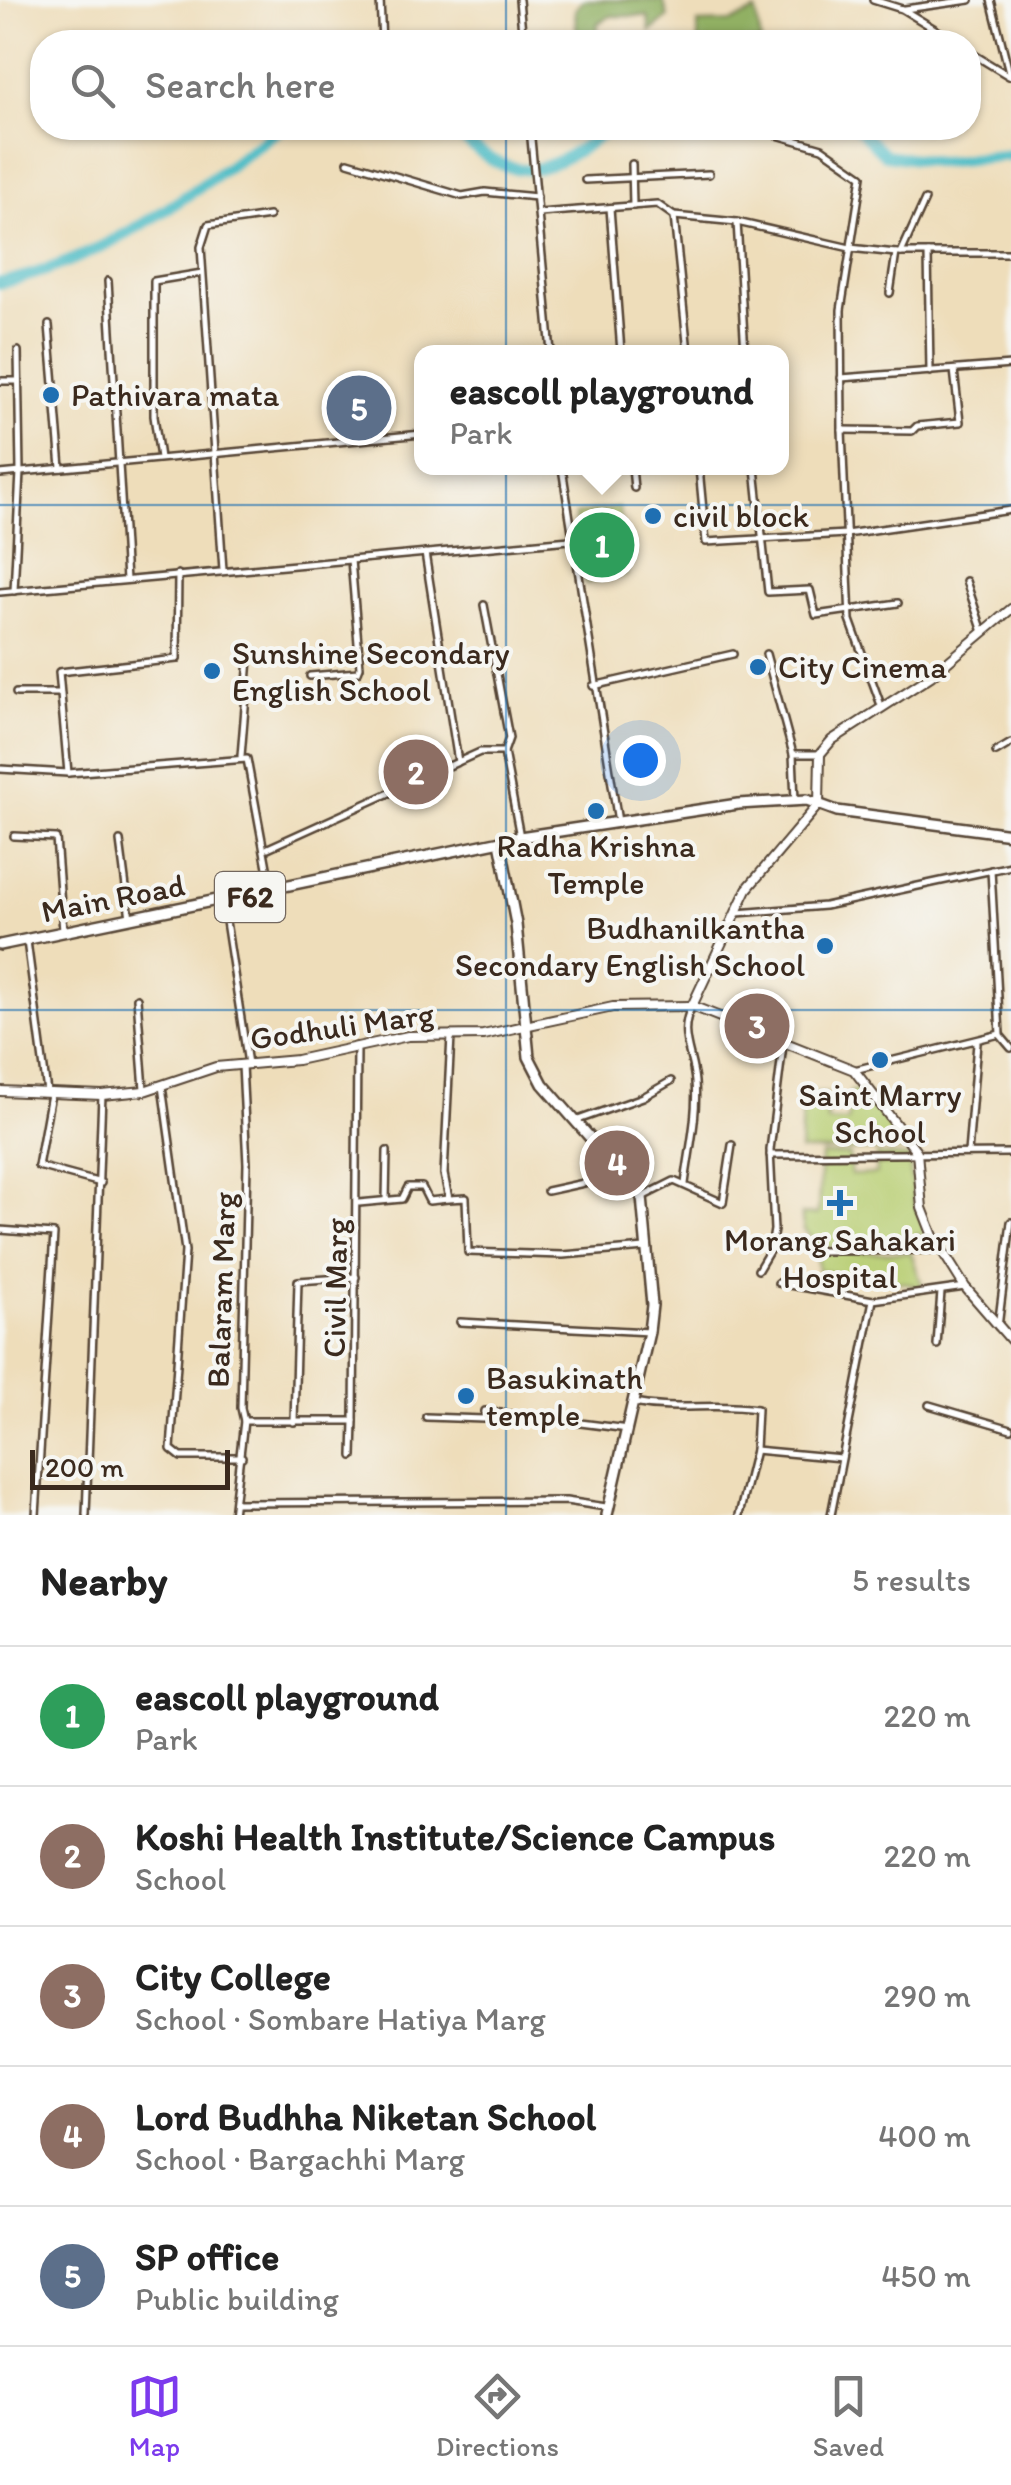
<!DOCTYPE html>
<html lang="en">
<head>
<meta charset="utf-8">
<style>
  body { margin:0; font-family:Itim,sans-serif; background:#f6f6f6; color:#222 }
  .scale { position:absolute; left:30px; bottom:25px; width:200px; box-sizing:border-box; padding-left:10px; border:5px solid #3b2a1e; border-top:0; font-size:28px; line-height:35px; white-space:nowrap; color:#3b2a1e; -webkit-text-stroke:8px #f6f6f2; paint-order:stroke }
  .you { position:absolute; left:640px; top:760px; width:35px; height:35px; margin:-25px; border:8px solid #fff; border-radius:50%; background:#1a73e8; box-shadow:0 0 0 15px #1a73e833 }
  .badge { display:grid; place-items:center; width:65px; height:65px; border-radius:50%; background:#7c3aed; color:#fff; font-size:32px; font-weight:700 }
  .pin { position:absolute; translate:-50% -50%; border:5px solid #fff; box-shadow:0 2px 10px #0006 }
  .popup { position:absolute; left:414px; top:345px; width:375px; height:130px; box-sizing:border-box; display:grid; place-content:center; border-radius:20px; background:#fff; filter:drop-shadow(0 2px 8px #0005); font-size:32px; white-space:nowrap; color:#767676 }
  .popup b { font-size:38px; color:#222 }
  .popup::after { content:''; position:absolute; left:50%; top:100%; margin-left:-20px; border:20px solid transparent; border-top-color:#fff }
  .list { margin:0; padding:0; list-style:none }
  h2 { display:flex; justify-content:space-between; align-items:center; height:130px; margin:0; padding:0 40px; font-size:42px }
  h2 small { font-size:32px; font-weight:400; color:#767676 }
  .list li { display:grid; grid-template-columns:65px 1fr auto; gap:30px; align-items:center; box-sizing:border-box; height:140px; padding:0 40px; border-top:2px solid #e0e0e0 }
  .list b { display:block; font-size:38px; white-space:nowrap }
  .list p { margin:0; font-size:32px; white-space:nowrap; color:#767676 }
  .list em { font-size:32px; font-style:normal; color:#767676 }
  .icon { flex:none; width:55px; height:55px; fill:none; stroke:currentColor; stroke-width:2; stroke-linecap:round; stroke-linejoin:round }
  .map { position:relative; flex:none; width:1011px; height:1515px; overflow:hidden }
  .search { position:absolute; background:#fff; box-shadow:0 2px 8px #0004; left:30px; right:30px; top:30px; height:110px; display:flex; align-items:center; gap:25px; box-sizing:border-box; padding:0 35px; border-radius:40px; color:#767676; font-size:38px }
  .sheet { height:830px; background:#fff }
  nav { display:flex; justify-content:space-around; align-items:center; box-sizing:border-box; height:140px; border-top:2px solid #e0e0e0; background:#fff; font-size:28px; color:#767676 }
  nav a { display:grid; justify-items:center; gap:5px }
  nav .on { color:#7c3aed }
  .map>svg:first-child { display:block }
</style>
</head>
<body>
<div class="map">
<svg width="1011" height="1515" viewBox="0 0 1011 1515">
  <rect width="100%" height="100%" fill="#f6f6f2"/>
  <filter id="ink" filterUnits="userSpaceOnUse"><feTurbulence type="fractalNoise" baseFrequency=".01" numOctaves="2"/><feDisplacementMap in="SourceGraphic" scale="20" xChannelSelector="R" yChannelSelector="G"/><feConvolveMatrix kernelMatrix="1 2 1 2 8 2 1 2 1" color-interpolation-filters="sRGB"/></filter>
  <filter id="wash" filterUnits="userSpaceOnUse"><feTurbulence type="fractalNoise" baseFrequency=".0048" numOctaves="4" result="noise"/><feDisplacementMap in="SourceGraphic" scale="40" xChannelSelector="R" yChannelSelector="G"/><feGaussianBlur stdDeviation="2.25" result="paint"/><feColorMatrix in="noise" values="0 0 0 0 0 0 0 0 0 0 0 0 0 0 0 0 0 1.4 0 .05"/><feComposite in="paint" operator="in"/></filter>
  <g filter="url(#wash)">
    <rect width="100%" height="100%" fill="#eeddba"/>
    <!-- green -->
    <g fill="#b7cd71" stroke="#797c48" stroke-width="2.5">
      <polygon points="619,508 627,575 586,583 575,515"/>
      <polygon points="863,1089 908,1150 800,1151 803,1092 827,1094 827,1121 848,1122 850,1092"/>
      <polygon points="821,1155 849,1155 851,1175 876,1174 877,1155 909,1157 914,1202 928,1234 915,1235 915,1246 820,1247 804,1230 801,1215 818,1214"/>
      <polygon points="817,1252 911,1253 924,1290 915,1292 913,1284 818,1271"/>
    </g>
    <!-- forest -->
    <g fill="#91b063" stroke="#666d40" stroke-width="2.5">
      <polygon points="583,0 663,0 668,17 650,32 648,16 611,16 598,23 597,33 577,35 575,10"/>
      <polygon points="756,11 761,42 698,42 698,23 732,22"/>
    </g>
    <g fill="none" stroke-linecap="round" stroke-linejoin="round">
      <!-- river -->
      <g stroke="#4ebcc5" stroke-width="12">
        <path d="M 452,128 C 516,190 543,176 611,128"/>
        <polyline points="858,128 885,155 940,162 1011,155"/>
        <path d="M 0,283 C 107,260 195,191 281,128"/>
      </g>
    </g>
  </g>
  <g filter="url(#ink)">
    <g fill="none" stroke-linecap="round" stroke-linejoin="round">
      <defs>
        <g id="street">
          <polyline points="380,0 382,42"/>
          <polyline points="519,0 523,42"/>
          <polyline points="873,0 902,9 956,42"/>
          <polyline points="991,0 1010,76"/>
          <polyline points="905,9 970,0"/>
          <polyline points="968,51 1009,76"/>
          <polyline points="530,128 551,352"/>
          <polyline points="753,128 822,148 862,176 841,310 842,430 850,620 882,708"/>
          <polyline points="348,162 462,196 485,192 537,197"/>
          <polyline points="632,164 633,206"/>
          <polyline points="585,180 709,174"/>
          <polyline points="610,208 621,352"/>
          <polyline points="539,213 657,204 674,216 737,222 850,248 896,253 1011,253"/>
          <polyline points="674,216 688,352"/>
          <polyline points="737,222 745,352"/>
          <polyline points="901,253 925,200"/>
          <polyline points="928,253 930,372"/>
          <polyline points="108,281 126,580"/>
          <polyline points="890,293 896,253"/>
          <polyline points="49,325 61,468"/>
          <polyline points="841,378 1011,365"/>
          <polyline points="0,381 17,381"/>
          <polyline points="842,430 912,431 917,426 960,422 954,370"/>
          <polyline points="160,458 154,416 154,281 202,273"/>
          <polyline points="562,468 618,822"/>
          <polyline points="632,468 634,488"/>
          <polyline points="699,468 706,542 846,534 1011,510"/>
          <polyline points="755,468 768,592 810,590 816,615 898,603"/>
          <polyline points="0,474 422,434"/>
          <polyline points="425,553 458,762"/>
          <polyline points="223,570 201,247 208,225 269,216"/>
          <polyline points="966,581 982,629"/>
          <polyline points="14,591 20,472 18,351"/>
          <polyline points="0,592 570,540"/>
          <polyline points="484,605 509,738 504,752 520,837"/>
          <polyline points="766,654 793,754 820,754"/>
          <polyline points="310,676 358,672 360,667 351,560"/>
          <polyline points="593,686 733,654"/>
          <polyline points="16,693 60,693"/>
          <polyline points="996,752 1011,743"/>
          <polyline points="793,754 795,801"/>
          <polyline points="241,756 249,659"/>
          <polyline points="0,769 68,773 247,759 271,889"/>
          <polyline points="68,773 59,672 177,659 178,574"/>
          <polyline points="14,836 56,838 63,931"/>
          <polyline points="120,841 130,918"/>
          <polyline points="268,848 480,752 504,752"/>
          <polyline points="223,902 248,1064"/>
          <polyline points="737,913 825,906 1011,866"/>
          <polyline points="27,941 47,1092"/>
          <polyline points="137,998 144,1089"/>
          <polyline points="1000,1035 1011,1048"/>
          <polyline points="451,1036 444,1174 449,1199 466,1198 468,1252 563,1255 645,1248"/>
          <polyline points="854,1070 1000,1034 991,870"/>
          <polyline points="162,1086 185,1251 171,1449 181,1457 242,1457"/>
          <polyline points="51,1094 38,1166 101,1183"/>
          <polyline points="578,1120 643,1097 671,1081"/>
          <polyline points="968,1153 977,1043"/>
          <polyline points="770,1155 1011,1153"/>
          <path d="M 685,1184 C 689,1151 698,1115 695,1082 C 693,1054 677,1034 692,1006"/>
          <polyline points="547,1191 621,1175"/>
          <polyline points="642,1197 674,1181 723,1203 732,1145"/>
          <polyline points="386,1200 387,1151"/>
          <polyline points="359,1203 402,1199 408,1187 422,1187 429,1201 448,1199"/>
          <polyline points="0,1230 54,1234 36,1515"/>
          <polyline points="772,1245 823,1251 942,1250"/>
          <polyline points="758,1270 771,1248 774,1230 770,1150 783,1045"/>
          <polyline points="778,1283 873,1300 965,1287"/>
          <polyline points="460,1322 649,1332"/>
          <polyline points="998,1327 1011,1222"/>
          <polyline points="937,1345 941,1292"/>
          <path d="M 633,1403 C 678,1412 713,1402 757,1409 L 755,1450 L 739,1515"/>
          <polyline points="929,1405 1011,1429"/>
          <polyline points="426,1417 484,1419 485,1411 628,1429"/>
          <polyline points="244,1421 354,1421 357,1046"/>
          <polyline points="294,1422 298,1281 356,1277"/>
          <polyline points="755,1450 841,1458"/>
          <polyline points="353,1456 354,1421"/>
          <polyline points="235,1503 566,1501 606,1507"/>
          <polyline points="86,1515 102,1095"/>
          <polyline points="233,1515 244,1421 241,1408 247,1164 242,1065"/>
          <polyline points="831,1515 873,1300"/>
        </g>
        <g id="secondary">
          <polyline points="692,1006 747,889 819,804 820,754 832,740 931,676 1011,609"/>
          <polyline points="0,1091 102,1095 144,1091 216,1067 297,1060 408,1036 483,1035 613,1007 692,1006 854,1070 917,1152 922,1208 933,1236 965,1287 1011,1340"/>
        </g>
        <g id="primary">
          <polyline points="500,842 516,924 529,1057 543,1084 642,1197 652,1305 649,1332 607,1515"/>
          <polyline points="0,945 520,837 738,804 807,800 837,811 1011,834"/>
        </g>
      </defs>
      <!-- street casing -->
      <use href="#street" stroke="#564535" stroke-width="10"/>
      <!-- secondary casing -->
      <use href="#secondary" stroke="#564535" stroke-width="12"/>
      <!-- primary casing -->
      <use href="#primary" stroke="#564535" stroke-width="14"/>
      <!-- street -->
      <use href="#street" stroke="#fff" stroke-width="5"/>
      <!-- secondary -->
      <use href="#secondary" stroke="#fff" stroke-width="8"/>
      <!-- primary -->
      <use href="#primary" stroke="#fff" stroke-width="9"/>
    </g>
  </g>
  <!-- grid -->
  <path fill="none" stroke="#1f6fb2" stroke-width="2.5" stroke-opacity="0.55" d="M 506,0 L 506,42M 506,128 L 506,1515M 0,505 L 1011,505M 0,1010 L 1011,1010"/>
  <!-- markers -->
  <g fill="#1f6fb2" stroke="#f6f6f2" stroke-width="4">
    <circle cx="51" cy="395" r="10"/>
    <circle cx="653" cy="516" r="10"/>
    <circle cx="758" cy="667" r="10"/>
    <circle cx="212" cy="671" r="10"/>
    <circle cx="596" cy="811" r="10"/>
    <circle cx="825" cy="946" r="10"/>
    <circle cx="880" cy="1060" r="10"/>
    <path d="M835 1188h10v10h10v10h-10v10h-10v-10h-10v-10h10z"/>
    <circle cx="466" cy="1396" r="10"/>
  </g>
  <g text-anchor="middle" stroke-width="8" stroke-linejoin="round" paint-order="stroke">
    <!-- shield labels -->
    <rect fill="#f6f6f2" stroke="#73675e" stroke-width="2.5" x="215" y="872" width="70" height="50" rx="8"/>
    <g font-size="30" font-weight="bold" fill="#3b2a1e">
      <text x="250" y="907">F62</text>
    </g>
    <!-- poi labels -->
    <g font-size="32" fill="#3b2a1e" stroke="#f6f6f2" text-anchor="start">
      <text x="71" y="406">Pathivara mata</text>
      <text x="673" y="527">civil block</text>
      <text x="232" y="664">Sunshine Secondary<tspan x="232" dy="37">English School</tspan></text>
      <text x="778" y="678">City Cinema</text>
      <text x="596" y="857" text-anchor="middle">Radha Krishna<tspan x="596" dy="37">Temple</tspan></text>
      <text x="805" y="939" text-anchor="end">Budhanilkantha<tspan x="805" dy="37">Secondary English School</tspan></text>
      <text x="880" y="1106" text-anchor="middle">Saint Marry<tspan x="880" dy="37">School</tspan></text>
      <text x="840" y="1251" text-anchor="middle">Morang Sahakari<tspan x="840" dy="37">Hospital</tspan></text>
      <text x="486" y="1389">Basukinath<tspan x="486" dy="37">temple</tspan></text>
    </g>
    <!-- street labels -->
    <g font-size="32" fill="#3b2a1e" stroke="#f6f6f2">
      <text transform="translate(113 898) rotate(-11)" y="11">Main Road</text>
      <text transform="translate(342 1026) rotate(-8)" y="11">Godhuli Marg</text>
      <text transform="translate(335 1288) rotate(-89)" y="11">Civil Marg</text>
      <text transform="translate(221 1290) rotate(-88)" y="11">Balaram Marg</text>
    </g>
  </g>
</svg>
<div class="scale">200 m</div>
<div class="you"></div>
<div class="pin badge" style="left:602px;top:545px;background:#2e9e5b">1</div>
<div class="popup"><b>eascoll playground</b>Park</div>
<div class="pin badge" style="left:416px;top:772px;background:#8d6e63">2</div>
<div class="pin badge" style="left:757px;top:1026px;background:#8d6e63">3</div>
<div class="pin badge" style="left:617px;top:1163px;background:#8d6e63">4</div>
<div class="pin badge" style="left:359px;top:408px;background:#5c6f8a">5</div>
<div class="search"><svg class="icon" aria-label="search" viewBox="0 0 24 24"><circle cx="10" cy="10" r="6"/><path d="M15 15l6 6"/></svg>Search here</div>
</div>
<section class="sheet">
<h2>Nearby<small>5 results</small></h2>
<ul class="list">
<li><span class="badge" style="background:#2e9e5b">1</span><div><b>eascoll playground</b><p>Park</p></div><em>220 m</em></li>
<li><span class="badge" style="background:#8d6e63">2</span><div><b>Koshi Health Institute/Science Campus</b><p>School</p></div><em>220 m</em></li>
<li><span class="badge" style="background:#8d6e63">3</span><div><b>City College</b><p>School · Sombare Hatiya Marg</p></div><em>290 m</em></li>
<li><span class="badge" style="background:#8d6e63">4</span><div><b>Lord Budhha Niketan School</b><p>School · Bargachhi Marg</p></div><em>400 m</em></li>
<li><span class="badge" style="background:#5c6f8a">5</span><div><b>SP office</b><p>Public building</p></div><em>450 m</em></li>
</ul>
</section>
<nav>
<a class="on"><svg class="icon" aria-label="map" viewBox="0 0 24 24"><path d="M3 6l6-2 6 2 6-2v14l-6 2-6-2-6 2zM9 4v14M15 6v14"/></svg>Map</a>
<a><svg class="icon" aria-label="directions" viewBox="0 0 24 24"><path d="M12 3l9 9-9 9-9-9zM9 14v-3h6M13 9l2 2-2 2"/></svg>Directions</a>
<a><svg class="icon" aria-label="saved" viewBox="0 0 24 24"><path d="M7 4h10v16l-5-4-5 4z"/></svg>Saved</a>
</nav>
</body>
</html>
